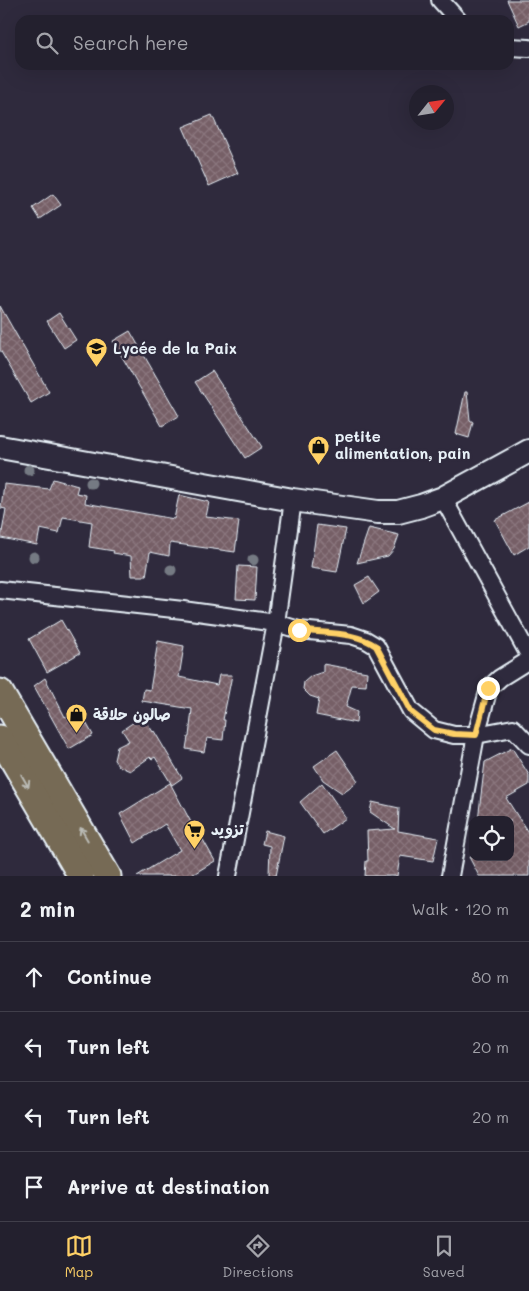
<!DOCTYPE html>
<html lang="en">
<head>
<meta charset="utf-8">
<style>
  body { margin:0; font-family:Mali,"Playpen Sans Arabic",sans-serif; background:#2b2836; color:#f1f3f6 }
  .controls { position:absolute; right:15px; bottom:15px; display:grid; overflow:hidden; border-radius:10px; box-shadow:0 5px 20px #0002 }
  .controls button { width:45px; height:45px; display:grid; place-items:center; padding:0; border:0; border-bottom:1px solid #403e4a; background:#23202e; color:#f1f3f6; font:25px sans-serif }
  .compass { position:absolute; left:409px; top:85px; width:45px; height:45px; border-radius:50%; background:#23202e; box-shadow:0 5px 20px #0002; rotate:60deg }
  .stop { position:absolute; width:15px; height:15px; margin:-11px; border:4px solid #ffd166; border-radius:50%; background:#fff }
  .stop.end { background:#ffd166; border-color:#fff; box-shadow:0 1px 5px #0008 }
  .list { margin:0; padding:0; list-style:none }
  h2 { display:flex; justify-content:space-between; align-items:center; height:65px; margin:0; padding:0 20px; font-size:21px }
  h2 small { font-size:16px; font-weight:400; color:#a3a3aa }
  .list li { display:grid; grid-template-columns:32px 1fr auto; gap:15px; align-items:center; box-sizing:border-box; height:70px; padding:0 20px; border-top:1px solid #403e4a }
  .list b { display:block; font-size:19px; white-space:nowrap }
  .list em { font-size:16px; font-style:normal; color:#a3a3aa }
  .icon { flex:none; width:28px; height:28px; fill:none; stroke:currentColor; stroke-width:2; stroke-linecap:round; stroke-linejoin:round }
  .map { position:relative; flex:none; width:529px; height:876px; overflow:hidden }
  .search { position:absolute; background:#23202e; box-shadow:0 5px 20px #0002; left:15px; right:15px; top:15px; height:55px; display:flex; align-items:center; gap:12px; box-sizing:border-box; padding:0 18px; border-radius:15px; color:#a3a3aa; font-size:19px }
  .sheet { height:345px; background:#23202e }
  nav { display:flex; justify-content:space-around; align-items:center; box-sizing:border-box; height:70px; border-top:1px solid #403e4a; background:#23202e; font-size:14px; color:#a3a3aa }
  nav a { display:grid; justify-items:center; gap:2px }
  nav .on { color:#ffd166 }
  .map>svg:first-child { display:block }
</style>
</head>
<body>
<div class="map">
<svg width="529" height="876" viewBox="0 0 529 876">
  <defs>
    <pattern id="building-cross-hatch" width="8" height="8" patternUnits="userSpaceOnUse" patternTransform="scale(1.25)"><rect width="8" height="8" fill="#765e66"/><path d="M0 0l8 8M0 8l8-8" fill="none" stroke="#8a767d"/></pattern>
  </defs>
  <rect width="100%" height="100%" fill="#2f2a3d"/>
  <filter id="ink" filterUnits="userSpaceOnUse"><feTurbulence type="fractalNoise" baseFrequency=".02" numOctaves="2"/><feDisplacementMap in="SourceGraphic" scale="10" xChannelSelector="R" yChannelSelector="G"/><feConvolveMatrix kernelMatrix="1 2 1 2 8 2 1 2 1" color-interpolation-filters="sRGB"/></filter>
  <g filter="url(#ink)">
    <!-- building -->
    <g fill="url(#building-cross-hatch)" stroke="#e8f1f8">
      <polygon points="507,0 529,0 529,21 519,26"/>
      <polygon points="212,115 238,173 209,186 183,127"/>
      <polygon points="53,194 61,205 40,219 33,208"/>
      <polygon points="0,306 49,392 31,403 0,350"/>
      <polygon points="59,313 76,340 64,348 47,321"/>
      <polygon points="130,331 179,416 162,426 113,341"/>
      <polygon points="212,371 262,447 245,458 195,382"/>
      <polygon points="465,392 467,392 470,420 473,422 469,438 456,434"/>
      <polygon points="53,479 78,486 76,493 86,495 85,503 174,519 179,495 209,502 206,517 239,521 235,552 170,543 169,556 150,552 146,576 132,576 131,556 113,553 114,551 89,547 92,522 63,517 59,533 40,529 37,545 1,538 6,509 1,508 4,484 49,489"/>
      <polygon points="529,502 529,546 514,555 495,520"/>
      <polygon points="317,525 346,529 337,572 311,568"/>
      <polygon points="369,528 399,535 394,549 388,556 357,563"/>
      <polygon points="238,566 257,567 255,600 236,599"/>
      <polygon points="369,577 379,592 364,603 355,585"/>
      <polygon points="61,620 80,653 47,672 29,639"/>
      <polygon points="158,641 184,646 179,677 217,685 219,675 232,675 223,720 225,720 223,740 207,738 204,752 186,749 188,737 189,737 192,709 142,701 144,689 150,690"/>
      <polygon points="323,664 367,672 366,686 352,685 346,707 357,712 356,723 316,715 319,699 310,696 303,689 304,682 311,676 323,672"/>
      <polygon points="45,678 65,717 71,714 76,724 84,719 93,735 69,749 34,686"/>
      <polygon points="143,716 153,732 154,731 182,778 172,785 155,757 152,759 150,757 130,771 119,766 114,760 117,747 129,741 122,730"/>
      <polygon points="512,748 529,775 529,785 506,798 529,834 529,876 479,876 469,857 510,857 510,820 478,820 485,762"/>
      <polygon points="337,750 358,781 342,793 323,780 314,766"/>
      <polygon points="170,783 200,839 202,838 215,861 190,876 137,876 180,850 165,824 135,843 120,814"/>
      <polygon points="322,783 346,818 323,834 300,802"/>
      <polygon points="372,802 399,808 398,831 438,838 433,861 400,856 397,876 365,876 366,861 368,861 367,831 395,829 370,812"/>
      <polygon points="265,831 284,836 276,876 269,875 270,846 262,844"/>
    </g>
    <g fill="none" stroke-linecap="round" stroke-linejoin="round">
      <defs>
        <g id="street">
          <polyline points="440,0 458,20"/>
          <polyline points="509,47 529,48"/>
          <polyline points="443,498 529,655"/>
          <polyline points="0,590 183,610 276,623 299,630 351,635 366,640 376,646 411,711 434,730 454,735 476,735 513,728 529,745"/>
          <polyline points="228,876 276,623 293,500"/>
          <polyline points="450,876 476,735 489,688 500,678 529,660"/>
        </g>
        <polyline id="secondary" points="0,447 293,500 378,512 398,512 421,506 443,498 529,451"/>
        <g id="primary">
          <polyline points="0,692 108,876"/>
          <polyline points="0,738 81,876"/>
        </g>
      </defs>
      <!-- street casing -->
      <use href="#street" stroke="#e8f1f8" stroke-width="20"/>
      <!-- secondary casing -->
      <use href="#secondary" stroke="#e8f1f8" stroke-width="26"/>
      <!-- primary casing -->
      <use href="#primary" stroke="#e8f1f8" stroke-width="29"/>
      <!-- street -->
      <use href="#street" stroke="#2f2a3d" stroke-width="16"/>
      <!-- secondary -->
      <use href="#secondary" stroke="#2f2a3d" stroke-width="22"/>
      <!-- primary -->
      <use href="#primary" stroke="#766a54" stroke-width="25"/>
    </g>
    <!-- trees -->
    <g fill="#757a83">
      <circle cx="29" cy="470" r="5.5"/>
      <circle cx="91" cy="483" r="5.5"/>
      <circle cx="34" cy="557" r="5.5"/>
      <circle cx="253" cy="560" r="5.5"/>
      <circle cx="171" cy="570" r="5.5"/>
    </g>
    <!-- one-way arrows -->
    <defs><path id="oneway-shaft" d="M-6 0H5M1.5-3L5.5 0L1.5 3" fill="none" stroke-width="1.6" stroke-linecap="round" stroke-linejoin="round" transform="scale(1.25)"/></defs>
    <g stroke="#babbb6">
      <use href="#oneway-shaft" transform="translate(25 781) rotate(60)"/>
      <use href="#oneway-shaft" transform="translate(84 834) rotate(-120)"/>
    </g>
  </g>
  <g fill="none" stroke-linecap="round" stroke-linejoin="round" filter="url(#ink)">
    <!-- route -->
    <path stroke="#ffd166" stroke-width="6" d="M 299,630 C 325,634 354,631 376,646 L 411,712 L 434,730 L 454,734 L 476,735 L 488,688"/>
  </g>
  <!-- icons -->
  <defs>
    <symbol id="school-pin" viewBox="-11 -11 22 30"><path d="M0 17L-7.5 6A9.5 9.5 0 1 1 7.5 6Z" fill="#ffd166" stroke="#2f2a3d"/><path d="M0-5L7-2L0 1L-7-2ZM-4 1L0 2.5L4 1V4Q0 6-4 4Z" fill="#111"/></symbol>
    <symbol id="shop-pin" viewBox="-11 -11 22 30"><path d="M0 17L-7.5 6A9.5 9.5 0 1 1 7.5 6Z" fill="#ffd166" stroke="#2f2a3d"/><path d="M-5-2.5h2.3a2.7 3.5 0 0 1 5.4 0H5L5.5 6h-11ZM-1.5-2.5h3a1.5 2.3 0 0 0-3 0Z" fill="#111"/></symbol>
    <symbol id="supermarket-pin" viewBox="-11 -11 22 30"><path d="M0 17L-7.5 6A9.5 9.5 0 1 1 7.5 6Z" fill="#ffd166" stroke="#2f2a3d"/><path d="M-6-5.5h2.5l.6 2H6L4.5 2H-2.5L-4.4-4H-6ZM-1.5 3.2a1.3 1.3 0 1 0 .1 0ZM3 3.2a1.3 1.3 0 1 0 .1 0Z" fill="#111"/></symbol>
  </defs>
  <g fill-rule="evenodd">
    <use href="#school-pin" x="84" y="336" width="25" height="34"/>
    <use href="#shop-pin" x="306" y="434" width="25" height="34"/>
    <use href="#shop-pin" x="64" y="702" width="25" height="34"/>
    <use href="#supermarket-pin" x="182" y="818" width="25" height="34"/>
  </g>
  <g text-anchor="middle" stroke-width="5" stroke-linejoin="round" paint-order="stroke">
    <!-- poi labels -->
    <g font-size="15" font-weight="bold" fill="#e8f1f8" stroke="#2f2a3d" text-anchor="start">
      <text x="113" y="354">Lycée de la Paix</text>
      <text x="335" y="442">petite<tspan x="335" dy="17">alimentation, pain</tspan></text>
      <text x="93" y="720">صالون حلاقة</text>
      <text x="211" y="835">تزويد</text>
    </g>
  </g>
</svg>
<div class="controls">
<button><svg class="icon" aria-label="locate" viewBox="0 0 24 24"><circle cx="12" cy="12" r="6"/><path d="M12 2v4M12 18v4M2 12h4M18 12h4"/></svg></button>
</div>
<svg class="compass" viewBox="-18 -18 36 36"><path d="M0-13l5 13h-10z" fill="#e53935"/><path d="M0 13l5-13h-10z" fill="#a3a3aa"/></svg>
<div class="stop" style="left:299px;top:630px"></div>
<div class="stop end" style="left:488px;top:688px"></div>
<div class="search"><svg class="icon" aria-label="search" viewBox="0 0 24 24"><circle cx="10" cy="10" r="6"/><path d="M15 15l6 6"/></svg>Search here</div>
</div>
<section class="sheet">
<h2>2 min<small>Walk · 120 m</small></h2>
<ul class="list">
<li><svg class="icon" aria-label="ahead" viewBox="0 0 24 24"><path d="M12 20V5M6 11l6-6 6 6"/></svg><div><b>Continue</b></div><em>80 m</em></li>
<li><svg class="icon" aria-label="left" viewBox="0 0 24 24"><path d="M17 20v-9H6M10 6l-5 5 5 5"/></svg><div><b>Turn left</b></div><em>20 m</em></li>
<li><svg class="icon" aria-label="left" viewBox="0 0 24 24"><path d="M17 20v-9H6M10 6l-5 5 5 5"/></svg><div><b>Turn left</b></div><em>20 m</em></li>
<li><svg class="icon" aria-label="arrive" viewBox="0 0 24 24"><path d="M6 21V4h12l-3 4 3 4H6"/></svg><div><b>Arrive at destination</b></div></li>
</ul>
</section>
<nav>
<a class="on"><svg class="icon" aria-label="map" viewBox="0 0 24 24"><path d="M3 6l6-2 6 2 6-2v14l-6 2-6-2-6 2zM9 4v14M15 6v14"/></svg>Map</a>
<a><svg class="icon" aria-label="directions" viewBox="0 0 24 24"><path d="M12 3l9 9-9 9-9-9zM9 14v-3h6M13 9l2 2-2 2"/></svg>Directions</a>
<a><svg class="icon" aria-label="saved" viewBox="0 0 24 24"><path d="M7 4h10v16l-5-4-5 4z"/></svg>Saved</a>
</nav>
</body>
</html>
